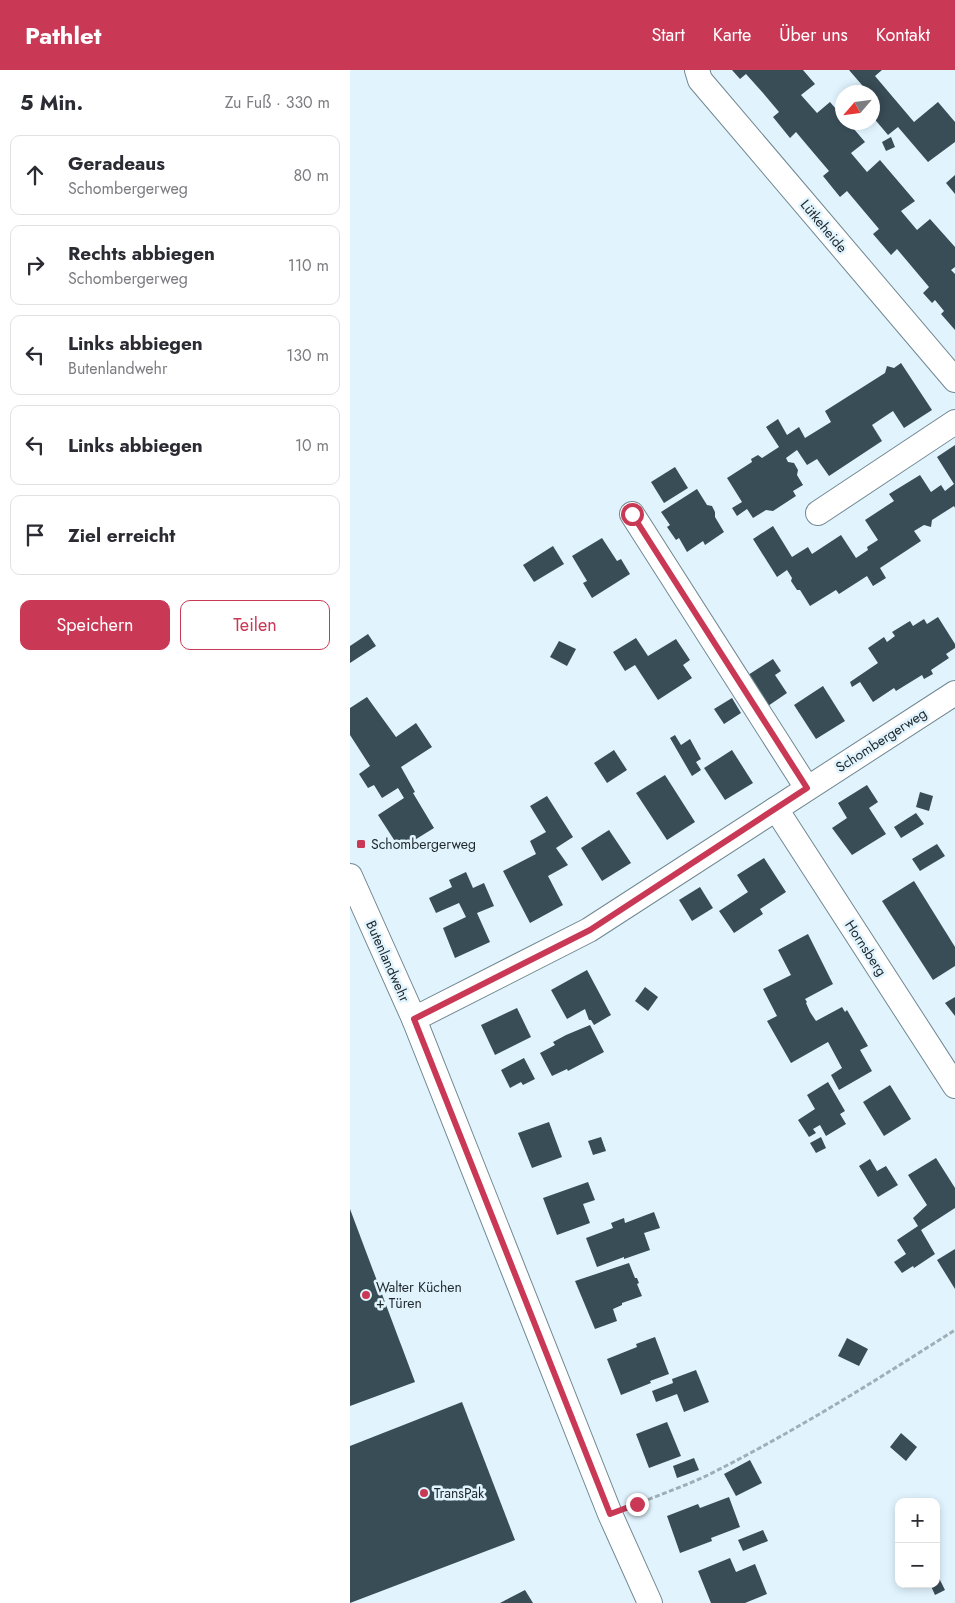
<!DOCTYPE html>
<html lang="de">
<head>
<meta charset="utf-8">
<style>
  body { margin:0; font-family:Jost,sans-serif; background:#f7f7f7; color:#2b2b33 }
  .controls { position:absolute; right:15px; bottom:15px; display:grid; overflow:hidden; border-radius:10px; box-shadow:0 2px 8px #0003 }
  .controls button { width:45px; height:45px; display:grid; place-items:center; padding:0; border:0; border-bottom:1px solid #e1e1e2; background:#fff; color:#2b2b33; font:25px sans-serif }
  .compass { position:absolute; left:485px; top:15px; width:45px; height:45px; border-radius:50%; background:#fff; box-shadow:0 2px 8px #0003; rotate:242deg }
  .stop { position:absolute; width:15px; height:15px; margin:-11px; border:4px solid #c93956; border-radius:50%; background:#fff }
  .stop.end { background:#c93956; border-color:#fff; box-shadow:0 1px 5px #0008 }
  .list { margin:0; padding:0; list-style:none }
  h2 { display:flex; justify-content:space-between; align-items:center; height:65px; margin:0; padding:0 20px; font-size:21px }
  h2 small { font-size:16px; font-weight:400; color:#7c7c81 }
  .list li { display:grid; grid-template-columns:32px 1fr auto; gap:15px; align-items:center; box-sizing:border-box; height:80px; margin:0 10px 10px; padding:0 10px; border:1px solid #e1e1e2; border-radius:10px }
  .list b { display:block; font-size:19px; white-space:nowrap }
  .list p { margin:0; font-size:16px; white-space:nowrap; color:#7c7c81 }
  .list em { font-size:16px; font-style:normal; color:#7c7c81 }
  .actions { display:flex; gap:10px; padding:15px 20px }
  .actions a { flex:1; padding:11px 0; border:1px solid #c93956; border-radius:10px; text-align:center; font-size:18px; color:#c93956 }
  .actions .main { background:#c93956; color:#fff }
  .icon { flex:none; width:28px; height:28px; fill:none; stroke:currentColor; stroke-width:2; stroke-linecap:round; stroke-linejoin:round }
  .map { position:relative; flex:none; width:605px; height:1533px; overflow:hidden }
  header { display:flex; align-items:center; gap:30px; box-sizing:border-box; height:70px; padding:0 25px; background:#c93956; color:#fff }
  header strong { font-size:24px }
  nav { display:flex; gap:28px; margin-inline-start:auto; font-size:18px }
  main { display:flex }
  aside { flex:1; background:#fff }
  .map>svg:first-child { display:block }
</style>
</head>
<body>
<header>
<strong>Pathlet</strong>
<nav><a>Start</a><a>Karte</a><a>Über uns</a><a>Kontakt</a></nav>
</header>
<main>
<aside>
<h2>5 Min.<small>Zu Fuß · 330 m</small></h2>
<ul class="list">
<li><svg class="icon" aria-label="ahead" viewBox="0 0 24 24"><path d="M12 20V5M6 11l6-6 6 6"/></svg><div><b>Geradeaus</b><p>Schombergerweg</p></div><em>80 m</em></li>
<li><svg class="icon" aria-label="right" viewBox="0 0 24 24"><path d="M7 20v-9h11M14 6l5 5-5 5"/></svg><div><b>Rechts abbiegen</b><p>Schombergerweg</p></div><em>110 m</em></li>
<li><svg class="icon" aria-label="left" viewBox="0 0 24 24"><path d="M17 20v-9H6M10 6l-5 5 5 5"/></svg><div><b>Links abbiegen</b><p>Butenlandwehr</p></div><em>130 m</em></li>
<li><svg class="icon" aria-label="left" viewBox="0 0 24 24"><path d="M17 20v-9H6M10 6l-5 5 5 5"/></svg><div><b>Links abbiegen</b></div><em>10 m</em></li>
<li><svg class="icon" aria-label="arrive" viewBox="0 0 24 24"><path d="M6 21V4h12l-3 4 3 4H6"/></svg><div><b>Ziel erreicht</b></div></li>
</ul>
<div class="actions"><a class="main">Speichern</a><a>Teilen</a></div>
</aside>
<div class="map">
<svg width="605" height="1533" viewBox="0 0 605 1533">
  <rect width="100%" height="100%" fill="#e1f4fe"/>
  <!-- building -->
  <g fill="#394d57">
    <polygon points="382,0 453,0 465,14 451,25 467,43 480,32 492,46 492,52 498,52 515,72 501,83 517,102 530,90 565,131 551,141 567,160 580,149 605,177 605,197 601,200 605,204 605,260 591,244 594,241 585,230 582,233 573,223 579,217 547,179 541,185 523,164 529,159 497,121 490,127 473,106 479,101 462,81 446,62 440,68 423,47 429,42 413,23 396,4 390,9"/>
    <polygon points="499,0 532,0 525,6 564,52 588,32 605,52 605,72 578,92 548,57 538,65 522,46 522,22 518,22"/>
    <polygon points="541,67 545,77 536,81 532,72"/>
    <polygon points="605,105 605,124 596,113"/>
    <polygon points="551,293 582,340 554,358 543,341 522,355 532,371 479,406 467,389 457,395 447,380 436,388 438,392 444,393 448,400 447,405 453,415 443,421 446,426 423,441 416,440 403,448 397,439 387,446 382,438 392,432 377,408 402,392 401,389 408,385 412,388 429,377 416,357 428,349 437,365 449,357 455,368 481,352 475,341 535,303 537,296 544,298"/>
    <polygon points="605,375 605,438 604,436 582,450 581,457 574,455 564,461 571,471 530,498 536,508 523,516 517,506 489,524 486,520 460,536 450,520 447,520 441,511 442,508 437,500 427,507 403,469 423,456 442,487 458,477 462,484 491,465 506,488 518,480 517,477 528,470 515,450 544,431 539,424 570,405 581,422 591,415 595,421 604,414 587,387"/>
    <polygon points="325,397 338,418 314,433 301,412"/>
    <polygon points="347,419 357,435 362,436 365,442 365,447 374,462 355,475 353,471 337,482 329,468 326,470 317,457 320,455 311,442"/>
    <polygon points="252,468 267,491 271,489 280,504 242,528 233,513 237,511 222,486"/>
    <polygon points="203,476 214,494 184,512 173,495"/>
    <polygon points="588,547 605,574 605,578 596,584 599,588 581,600 583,604 574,609 572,605 546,621 544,618 523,632 510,612 502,617 500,612 528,593 518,578 534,567 537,572 545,566 542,562 560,551 563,556 574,549 577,554"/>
    <polygon points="18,564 26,576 0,593 0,576"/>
    <polygon points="286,568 298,586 326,569 340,590 333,595 342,608 308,630 285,595 275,601 263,582"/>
    <polygon points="209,571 226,579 217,596 200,587"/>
    <polygon points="423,589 431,601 425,605 437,623 418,636 398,605"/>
    <polygon points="473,616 495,651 466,669 444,635"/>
    <polygon points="17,627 46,667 66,653 82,677 51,697 65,722 63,723 84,758 50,779 28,745 54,728 48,718 32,728 24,715 18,718 9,704 20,696 0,665 0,638"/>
    <polygon points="382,628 391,643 374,654 364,639"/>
    <polygon points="325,665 331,675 340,669 351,689 346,692 351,700 342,706 320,668"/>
    <polygon points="264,680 277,700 257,713 244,693"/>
    <polygon points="382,680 403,713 375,730 354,698"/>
    <polygon points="315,705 345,752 317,770 286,723"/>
    <polygon points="517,715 528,732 519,738 536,764 502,785 482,758 497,748 488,733"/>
    <polygon points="570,722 583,726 579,741 566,737"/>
    <polygon points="197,726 223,767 206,778 218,795 198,806 213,835 180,853 153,801 186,784 180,771 196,762 180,736"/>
    <polygon points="566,743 574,754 551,768 544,757"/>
    <polygon points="259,760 281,793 252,811 231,778"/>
    <polygon points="587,774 595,786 570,801 562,789"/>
    <polygon points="414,788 436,822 410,839 413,844 384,863 369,841 398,822 387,805"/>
    <polygon points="116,802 123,818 134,813 144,836 127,843 140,872 105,888 93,858 116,847 109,833 86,843 79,828 102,817 99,810"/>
    <polygon points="564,811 605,877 605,896 583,910 532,831"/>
    <polygon points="350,817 363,838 342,851 329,830"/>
    <polygon points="458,864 483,914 455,929 457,932 456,933 460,942 466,951 492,937 495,942 497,940 518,976 510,980 522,1001 489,1020 481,1005 492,998 478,972 441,993 417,951 427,946 413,919 441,905 428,880"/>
    <polygon points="237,900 261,945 244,955 241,950 239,950 235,939 217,949 201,920"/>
    <polygon points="295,917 308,927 298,941 285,931"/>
    <polygon points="605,927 605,946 595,933"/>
    <polygon points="167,938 181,967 145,985 131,955"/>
    <polygon points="240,955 254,982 218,1001 217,999 202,1006 190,983 205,975 203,972 216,965"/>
    <polygon points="174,988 185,1009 173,1015 171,1012 160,1018 151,1000"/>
    <polygon points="478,1012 495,1041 490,1044 496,1054 476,1066 470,1055 463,1059 466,1063 459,1067 448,1050 465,1039 457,1025"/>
    <polygon points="540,1015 561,1049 534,1066 513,1032"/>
    <polygon points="199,1052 212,1087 182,1098 168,1063"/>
    <polygon points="251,1067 256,1081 243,1085 238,1071"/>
    <polygon points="471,1067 476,1078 466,1083 460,1073"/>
    <polygon points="586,1088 605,1118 605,1138 571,1160 585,1184 564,1198 563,1196 552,1203 544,1192 556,1184 547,1170 568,1156 563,1148 577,1135 558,1105"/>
    <polygon points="520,1089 527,1101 536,1096 548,1115 528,1127 509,1096"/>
    <polygon points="238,1112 245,1130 233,1134 240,1153 207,1165 193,1128"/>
    <polygon points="0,1139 65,1312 0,1336"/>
    <polygon points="304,1142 310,1158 294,1163 300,1180 274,1189 274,1187 247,1197 236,1168 263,1158 261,1153 274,1148 275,1153"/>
    <polygon points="605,1179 605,1219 587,1190"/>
    <polygon points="279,1193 285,1208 287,1208 289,1213 287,1214 292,1226 272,1233 272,1235 263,1239 267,1251 245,1259 225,1211"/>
    <polygon points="305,1267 319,1304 300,1311 301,1313 271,1325 257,1289 287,1277 286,1274"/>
    <polygon points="497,1268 518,1279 509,1296 488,1286"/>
    <polygon points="346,1300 359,1332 334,1342 327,1324 306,1332 302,1321 323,1313 322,1309"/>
    <polygon points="112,1332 165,1470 0,1533 0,1376"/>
    <polygon points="317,1352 331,1386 299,1398 286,1364"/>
    <polygon points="551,1363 567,1377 556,1391 540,1377"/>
    <polygon points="344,1388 349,1400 327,1408 323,1396"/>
    <polygon points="400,1390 412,1413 386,1426 374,1404"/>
    <polygon points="379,1427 390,1457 361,1468 362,1471 330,1483 317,1446 348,1434 350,1438"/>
    <polygon points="413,1460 418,1471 393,1481 388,1470"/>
    <polygon points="380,1488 386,1502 405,1494 417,1524 395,1533 361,1533 348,1501"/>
    <polygon points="586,1502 595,1520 585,1525 580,1514 586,1514"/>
    <polygon points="175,1520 183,1533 150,1533"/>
  </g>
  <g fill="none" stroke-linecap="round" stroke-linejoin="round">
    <defs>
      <g id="street">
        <polyline points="347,0 350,10 605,310"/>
        <polyline points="468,443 605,352"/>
        <polyline points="282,444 457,718"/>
        <polyline points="426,739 605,1016"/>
        <polyline points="0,806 64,949 260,1444 300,1533"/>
        <polyline points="64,949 239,860 605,623"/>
      </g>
    </defs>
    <!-- street casing -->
    <use href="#street" stroke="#718791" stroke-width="26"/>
    <!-- path -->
    <path stroke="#9fafb6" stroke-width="3" stroke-dasharray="5 2.5" stroke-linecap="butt" d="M 284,1435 C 309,1425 335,1416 358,1405 C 444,1362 525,1311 605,1260"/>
    <!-- street -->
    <use href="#street" stroke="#fff" stroke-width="24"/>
  </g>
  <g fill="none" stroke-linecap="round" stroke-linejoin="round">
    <!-- route -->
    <polyline stroke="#c93956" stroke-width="6" points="282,444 457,718 240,860 64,949 260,1444 287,1434"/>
  </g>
  <!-- markers -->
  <g fill="#c93956" stroke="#e1f4fe" stroke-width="2">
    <rect x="6" y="769" width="10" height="10" rx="2.5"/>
    <circle cx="16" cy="1225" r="5"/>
    <circle cx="74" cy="1423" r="5"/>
  </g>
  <g text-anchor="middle" stroke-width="5" stroke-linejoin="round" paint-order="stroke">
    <!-- street labels -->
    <g font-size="14" fill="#1e272b" stroke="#e1f4fe">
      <text transform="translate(474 156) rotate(50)" y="5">Lütkeheide</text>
      <text transform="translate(531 670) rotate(-33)" y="5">Schombergerweg</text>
      <text transform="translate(516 878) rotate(57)" y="5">Hornsberg</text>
      <text transform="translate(38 891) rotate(66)" y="5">Butenlandwehr</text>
    </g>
    <!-- poi labels -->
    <g font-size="14" fill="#1e272b" stroke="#e1f4fe" text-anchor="start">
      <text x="21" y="779">Schombergerweg</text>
      <text x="26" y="1222">Walter Küchen<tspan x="26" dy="16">+ Türen</tspan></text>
      <text x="84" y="1428">TransPak</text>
    </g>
  </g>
</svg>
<div class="controls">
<button>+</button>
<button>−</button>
</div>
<svg class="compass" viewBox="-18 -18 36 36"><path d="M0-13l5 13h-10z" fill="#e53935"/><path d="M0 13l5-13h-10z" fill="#7c7c81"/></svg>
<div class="stop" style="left:282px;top:444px"></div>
<div class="stop end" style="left:287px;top:1434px"></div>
</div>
</main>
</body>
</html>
